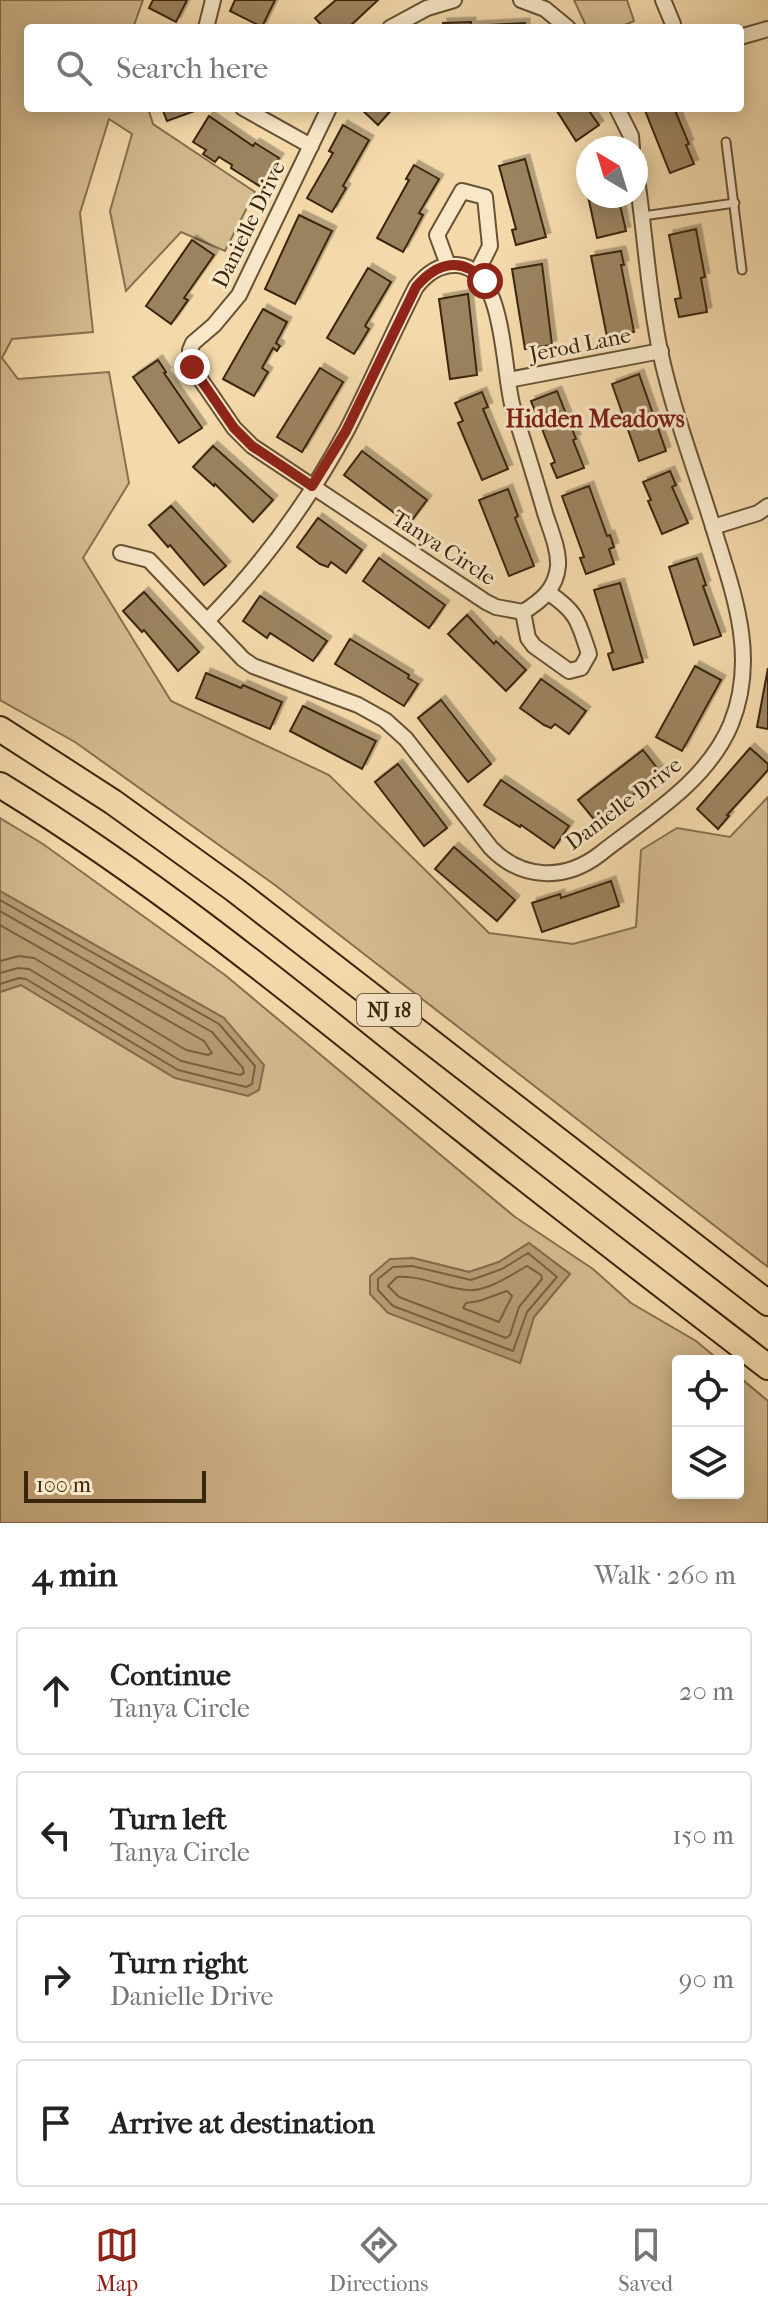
<!DOCTYPE html>
<html lang="en">
<head>
<meta charset="utf-8">
<style>
  body { margin:0; font-family:"IM FELL French Canon",serif; background:#f2f2f2; color:#222 }
  .controls { position:absolute; right:24px; bottom:24px; display:grid; overflow:hidden; border-radius:8px; box-shadow:0 4px 20px #0003 }
  .controls button { width:72px; height:72px; display:grid; place-items:center; padding:0; border:0; border-bottom:2px solid #e0e0e0; background:#fff; color:#222; font:40px sans-serif }
  .compass { position:absolute; left:576px; top:136px; width:72px; height:72px; border-radius:50%; background:#fff; box-shadow:0 4px 20px #0003; rotate:322deg }
  .scale { position:absolute; left:24px; bottom:20px; width:182px; box-sizing:border-box; padding-left:8px; border:4px solid #3a250d; border-top:0; font-size:22px; line-height:28px; white-space:nowrap; color:#3a250d; -webkit-text-stroke:6px #f8e7c8; paint-order:stroke }
  .stop { position:absolute; width:24px; height:24px; margin:-18px; border:6px solid #8f2418; border-radius:50%; background:#fff }
  .stop.end { background:#8f2418; border-color:#fff; box-shadow:0 2px 8px #0008 }
  .list { margin:0; padding:0; list-style:none }
  h2 { display:flex; justify-content:space-between; align-items:center; height:104px; margin:0; padding:0 32px; font-size:34px }
  h2 small { font-size:26px; font-weight:400; color:#767676 }
  .list li { display:grid; grid-template-columns:52px 1fr auto; gap:24px; align-items:center; box-sizing:border-box; height:128px; margin:0 16px 16px; padding:0 16px; border:2px solid #e0e0e0; border-radius:8px }
  .list b { display:block; font-size:30px; white-space:nowrap }
  .list p { margin:0; font-size:26px; white-space:nowrap; color:#767676 }
  .list em { font-size:26px; font-style:normal; color:#767676 }
  .icon { flex:none; width:44px; height:44px; fill:none; stroke:currentColor; stroke-width:2; stroke-linecap:round; stroke-linejoin:round }
  .map { position:relative; flex:none; width:768px; height:1523px; overflow:hidden }
  .search { position:absolute; background:#fff; box-shadow:0 4px 20px #0003; left:24px; right:24px; top:24px; height:88px; display:flex; align-items:center; gap:20px; box-sizing:border-box; padding:0 28px; border-radius:8px; color:#767676; font-size:30px }
  .sheet { height:680px; background:#fff }
  nav { display:flex; justify-content:space-around; align-items:center; box-sizing:border-box; height:112px; border-top:2px solid #e0e0e0; background:#fff; font-size:22px; color:#767676 }
  nav a { display:grid; justify-items:center; gap:4px }
  nav .on { color:#8f2418 }
  .map>svg:first-child { display:block }
</style>
</head>
<body>
<div class="map">
<svg width="768" height="1523" viewBox="0 0 768 1523">
  <defs>
    <filter id="shadow"><feDropShadow dx="4.5" dy="-4.5" stdDeviation="0" flood-color="#0004"/></filter>
  </defs>
  <rect width="100%" height="100%" fill="#f4daab"/>
  <filter id="stains"><feTurbulence type="fractalNoise" baseFrequency=".0025" numOctaves="4"/><feColorMatrix values="0 0 0 0 .2 0 0 0 0 .09 0 0 0 0 .02 0 0 0 .5 -.17"/></filter>
  <radialGradient id="worn" r=".72"><stop offset=".6" stop-color="#630" stop-opacity="0"/><stop offset="1" stop-color="#630" stop-opacity=".3"/></radialGradient>
  <!-- green -->
  <g fill="#d4bb90" stroke="#87704e" stroke-width="2" fill-rule="evenodd">
    <polygon points="0,0 143,0 133,28 28,28 28,108 148,108 153,124 255,192 225,251 181,232 126,291 110,211 132,134 109,119 80,213 93,332 12,339 2,358 18,379 109,372 129,483 83,558 171,701 329,775 489,933 573,944 636,927 641,850 677,828 730,837 768,797 768,1267 275,885 75,742 0,700"/>
    <polygon points="574,0 627,0 634,21 618,28 587,28"/>
    <path d="M 0,818 L 43,844 L 225,975 L 515,1217 L 593,1269 L 631,1303 L 696,1341 L 720,1361 L 678,1361 L 678,1493 L 738,1493 L 738,1376 L 768,1401 L 768,1523 L 0,1523 L 0,992 L 21,985 L 175,1078 L 224,1018 L 0,891 ZM 529,1243 L 570,1274 L 534,1317 L 520,1363 L 413,1258 L 469,1272 L 499,1262 Z"/>
  </g>
  <!-- water -->
  <g fill="#b59c75" stroke="#846c4b" stroke-width="2">
    <polygon points="0,891 224,1018 264,1065 259,1090 248,1096 175,1078 21,985 0,992"/>
    <polygon points="529,1243 570,1274 534,1317 520,1363 388,1313 370,1294 370,1276 390,1259 413,1258 469,1272 499,1262"/>
  </g>
  <g fill="none" stroke-linecap="round" stroke-linejoin="round">
    <!-- shore -->
    <g stroke="#786041" stroke-width="2">
      <polyline points="0,900 219,1024 255,1066 252,1084 246,1087 178,1070 26,979 19,978 0,984"/>
      <polyline points="0,911 212,1032 243,1068 244,1073 240,1075 181,1061 29,969 18,968 0,973"/>
      <polyline points="0,925 204,1041 212,1053 208,1055 186,1050 34,958 19,956 0,961"/>
      <polygon points="528,1253 557,1277 527,1312 513,1351 393,1306 378,1290 378,1279 393,1267 412,1266 471,1280 502,1269"/>
      <path d="M 527,1266 L 541,1275 L 542,1279 L 519,1307 L 510,1335 L 506,1338 L 399,1297 L 388,1286 L 397,1277 C 422,1275 443,1288 467,1290 C 487,1292 511,1275 527,1266 Z"/>
      <polygon points="507,1291 512,1296 499,1322 463,1308 466,1303 479,1301"/>
    </g>
  </g>
  <!-- building -->
  <g fill="#9b835f" stroke="#3a250d" stroke-width="2" filter="url(#shadow)">
    <polygon points="153,0 187,0 176,22 149,8"/>
    <polygon points="235,0 275,0 262,27 230,11"/>
    <polygon points="336,0 378,0 348,28 324,28 315,18"/>
    <polygon points="471,22 471,26 525,23 525,28 443,28 443,23"/>
    <polygon points="162,108 194,108 195,111 167,121"/>
    <polygon points="360,108 393,108 378,125"/>
    <polygon points="555,108 587,108 599,125 576,141"/>
    <polygon points="644,108 674,108 689,144 686,145 694,164 670,173"/>
    <polygon points="209,116 253,146 255,143 279,158 261,187 231,168 232,165 219,157 215,162 203,154 206,150 193,142"/>
    <polygon points="343,125 369,140 343,186 346,188 332,212 307,198 333,153 329,151"/>
    <polygon points="588,157 588,195 580,158"/>
    <polygon points="525,159 546,237 516,245 512,230 516,229 499,166"/>
    <polygon points="414,165 439,179 419,213 423,215 403,252 377,238 409,180 406,179"/>
    <polygon points="588,196 618,196 626,231 597,238"/>
    <polygon points="299,215 332,231 295,304 265,289"/>
    <polygon points="696,229 705,277 701,278 707,312 679,317 675,299 681,298 669,235"/>
    <polygon points="192,240 214,255 184,298 188,300 171,324 146,306"/>
    <polygon points="621,251 624,265 621,265 634,332 607,337 591,256"/>
    <polygon points="542,264 552,345 525,349 512,269"/>
    <polygon points="368,268 391,282 365,326 369,329 354,354 327,338"/>
    <polygon points="468,294 477,375 450,379 439,299"/>
    <polygon points="263,309 287,322 276,343 280,346 277,351 273,348 262,368 268,372 254,396 223,379"/>
    <polygon points="158,360 166,372 164,373 202,428 179,443 133,377"/>
    <polygon points="320,368 343,382 302,452 277,437"/>
    <polygon points="639,374 666,451 639,461 612,384"/>
    <polygon points="557,391 576,439 573,440 584,468 557,478 551,464 555,462 531,401"/>
    <polygon points="482,392 488,407 483,409 508,469 482,480 458,423 463,421 455,403"/>
    <polygon points="213,446 273,500 253,522 215,484 214,486 193,467"/>
    <polygon points="362,451 427,500 409,524 344,475"/>
    <polygon points="670,471 676,485 672,487 688,523 662,534 648,501 651,500 643,482"/>
    <polygon points="589,486 607,536 610,535 614,547 609,549 614,564 586,574 580,558 584,557 562,496"/>
    <polygon points="508,489 518,516 515,518 534,566 509,576 479,500"/>
    <polygon points="171,506 226,566 204,585 170,545 168,547 149,525"/>
    <polygon points="318,518 362,550 346,573 331,562 328,567 320,564 297,547"/>
    <polygon points="379,558 445,605 429,628 363,581"/>
    <polygon points="697,558 706,585 703,586 721,636 694,645 669,567"/>
    <polygon points="620,583 643,662 613,670 608,654 613,652 594,590"/>
    <polygon points="144,592 199,652 178,671 144,630 142,632 123,611"/>
    <polygon points="260,596 327,641 313,661 270,633 267,638 243,621"/>
    <polygon points="467,615 494,644 496,641 526,670 506,691 448,634"/>
    <polygon points="350,639 409,675 408,678 418,684 404,706 335,664"/>
    <polygon points="695,666 721,680 682,751 656,737"/>
    <polygon points="768,668 768,729 757,727"/>
    <polygon points="206,673 241,688 243,685 282,702 270,729 196,698"/>
    <polygon points="541,679 586,711 569,734 555,724 551,728 544,725 520,708"/>
    <polygon points="441,700 491,764 468,782 418,718"/>
    <polygon points="303,706 376,741 362,769 290,731"/>
    <polygon points="750,748 768,764 768,770 727,815 729,816 718,829 697,809"/>
    <polygon points="643,750 661,773 597,823 578,800"/>
    <polygon points="398,764 447,828 424,846 375,782"/>
    <polygon points="501,780 569,826 554,848 521,825 520,827 484,805"/>
    <polygon points="454,847 515,900 497,921 435,869"/>
    <polygon points="611,881 619,906 542,932 532,903 560,894 561,898"/>
  </g>
  <g fill="none" stroke-linecap="round" stroke-linejoin="round">
    <defs>
      <g id="service">
        <polyline points="726,142 742,270"/>
        <polyline points="643,216 735,203"/>
      </g>
      <g id="minor">
        <polyline points="521,0 545,9 568,28"/>
        <polyline points="663,0 673,24"/>
        <polyline points="206,28 213,0"/>
        <polyline points="390,28 427,8 454,0"/>
        <polyline points="740,37 768,29"/>
        <polyline points="243,108 311,146"/>
        <polyline points="617,108 631,136 632,148"/>
        <polyline points="448,265 437,235 462,191 485,197 490,246 477,272"/>
        <polyline points="508,380 661,351"/>
        <polyline points="713,527 758,513 768,506"/>
        <path d="M 121,553 L 149,560 L 243,659 L 253,666 L 358,705 L 385,720 L 406,739 L 491,848 C 522,880 565,881 600,854 C 647,817 707,782 731,724 C 758,657 734,595 714,530 C 696,471 673,412 660,351 C 648,292 645,231 636,172"/>
        <path d="M 523,612 L 528,638 L 534,646 L 569,671 L 581,668 L 589,654 C 578,621 578,613 549,593"/>
        <path d="M 207,621 C 262,565 310,499 347,430 C 371,383 392,334 416,287 C 426,274 440,264 457,265 C 506,268 502,370 513,408 C 524,443 535,478 545,513 C 550,529 559,549 558,566 C 556,589 541,601 523,612 L 496,607 L 486,602 L 252,446 L 234,428 L 192,367 L 190,350 L 193,343 L 214,325 L 239,295 L 329,108"/>
      </g>
      <g id="motorway">
        <polyline points="0,729 113,802 235,890 768,1303"/>
        <path d="M 0,785 C 164,885 312,1009 462,1129 C 563,1210 666,1288 768,1367"/>
      </g>
    </defs>
    <!-- service casing -->
    <use href="#service" stroke="#685234" stroke-width="11"/>
    <!-- minor casing -->
    <use href="#minor" stroke="#685234" stroke-width="18"/>
    <!-- motorway casing -->
    <use href="#motorway" stroke="#3a250d" stroke-width="28"/>
    <!-- service -->
    <use href="#service" stroke="#f8e7c8" stroke-width="7"/>
    <!-- minor -->
    <use href="#minor" stroke="#f8e7c8" stroke-width="14"/>
    <!-- motorway -->
    <use href="#motorway" stroke="#f4daab" stroke-width="24"/>
  </g>
  <g fill="none" stroke-linecap="round" stroke-linejoin="round">
    <!-- route -->
    <path stroke="#8f2418" stroke-width="10" d="M 192,367 L 234,428 L 252,446 L 312,486 L 346,431 L 416,287 C 437,262 462,256 485,281"/>
  </g>
  <g text-anchor="middle" stroke-width="6" stroke-linejoin="round" paint-order="stroke">
    <!-- shield labels -->
    <rect fill="#f8e7c8" stroke="#735f45" stroke-width="2" x="357" y="994" width="64" height="32" rx="6"/>
    <g font-size="20" font-weight="bold" fill="#3a250d">
      <text x="389" y="1017">NJ 18</text>
    </g>
    <!-- street labels -->
    <g font-size="22" fill="#3a250d" stroke="#f8e7c8">
      <text transform="translate(248 224) rotate(-64)" y="8">Danielle Drive</text>
      <text transform="translate(580 344) rotate(-11)" y="8">Jerod Lane</text>
      <text transform="translate(444 547) rotate(33)" y="8">Tanya Circle</text>
      <text transform="translate(623 803) rotate(-37)" y="8">Danielle Drive</text>
    </g>
    <!-- neighbourhood labels -->
    <g font-size="24" font-weight="bold" fill="#7a1f14" stroke="#f8e7c8">
      <text x="595" y="427">Hidden Meadows</text>
    </g>
  </g>
  <rect width="100%" height="100%" filter="url(#stains)"/>
  <rect width="100%" height="100%" fill="url(#worn)"/>
</svg>
<div class="controls">
<button><svg class="icon" aria-label="locate" viewBox="0 0 24 24"><circle cx="12" cy="12" r="6"/><path d="M12 2v4M12 18v4M2 12h4M18 12h4"/></svg></button>
<button><svg class="icon" aria-label="layers" viewBox="0 0 24 24"><path d="M12 4l9 5-9 5-9-5zM3 14l9 5 9-5"/></svg></button>
</div>
<svg class="compass" viewBox="-18 -18 36 36"><path d="M0-13l5 13h-10z" fill="#e53935"/><path d="M0 13l5-13h-10z" fill="#767676"/></svg>
<div class="scale">100 m</div>
<div class="stop" style="left:485px;top:281px"></div>
<div class="stop end" style="left:192px;top:367px"></div>
<div class="search"><svg class="icon" aria-label="search" viewBox="0 0 24 24"><circle cx="10" cy="10" r="6"/><path d="M15 15l6 6"/></svg>Search here</div>
</div>
<section class="sheet">
<h2>4 min<small>Walk · 260 m</small></h2>
<ul class="list">
<li><svg class="icon" aria-label="ahead" viewBox="0 0 24 24"><path d="M12 20V5M6 11l6-6 6 6"/></svg><div><b>Continue</b><p>Tanya Circle</p></div><em>20 m</em></li>
<li><svg class="icon" aria-label="left" viewBox="0 0 24 24"><path d="M17 20v-9H6M10 6l-5 5 5 5"/></svg><div><b>Turn left</b><p>Tanya Circle</p></div><em>150 m</em></li>
<li><svg class="icon" aria-label="right" viewBox="0 0 24 24"><path d="M7 20v-9h11M14 6l5 5-5 5"/></svg><div><b>Turn right</b><p>Danielle Drive</p></div><em>90 m</em></li>
<li><svg class="icon" aria-label="arrive" viewBox="0 0 24 24"><path d="M6 21V4h12l-3 4 3 4H6"/></svg><div><b>Arrive at destination</b></div></li>
</ul>
</section>
<nav>
<a class="on"><svg class="icon" aria-label="map" viewBox="0 0 24 24"><path d="M3 6l6-2 6 2 6-2v14l-6 2-6-2-6 2zM9 4v14M15 6v14"/></svg>Map</a>
<a><svg class="icon" aria-label="directions" viewBox="0 0 24 24"><path d="M12 3l9 9-9 9-9-9zM9 14v-3h6M13 9l2 2-2 2"/></svg>Directions</a>
<a><svg class="icon" aria-label="saved" viewBox="0 0 24 24"><path d="M7 4h10v16l-5-4-5 4z"/></svg>Saved</a>
</nav>
</body>
</html>
